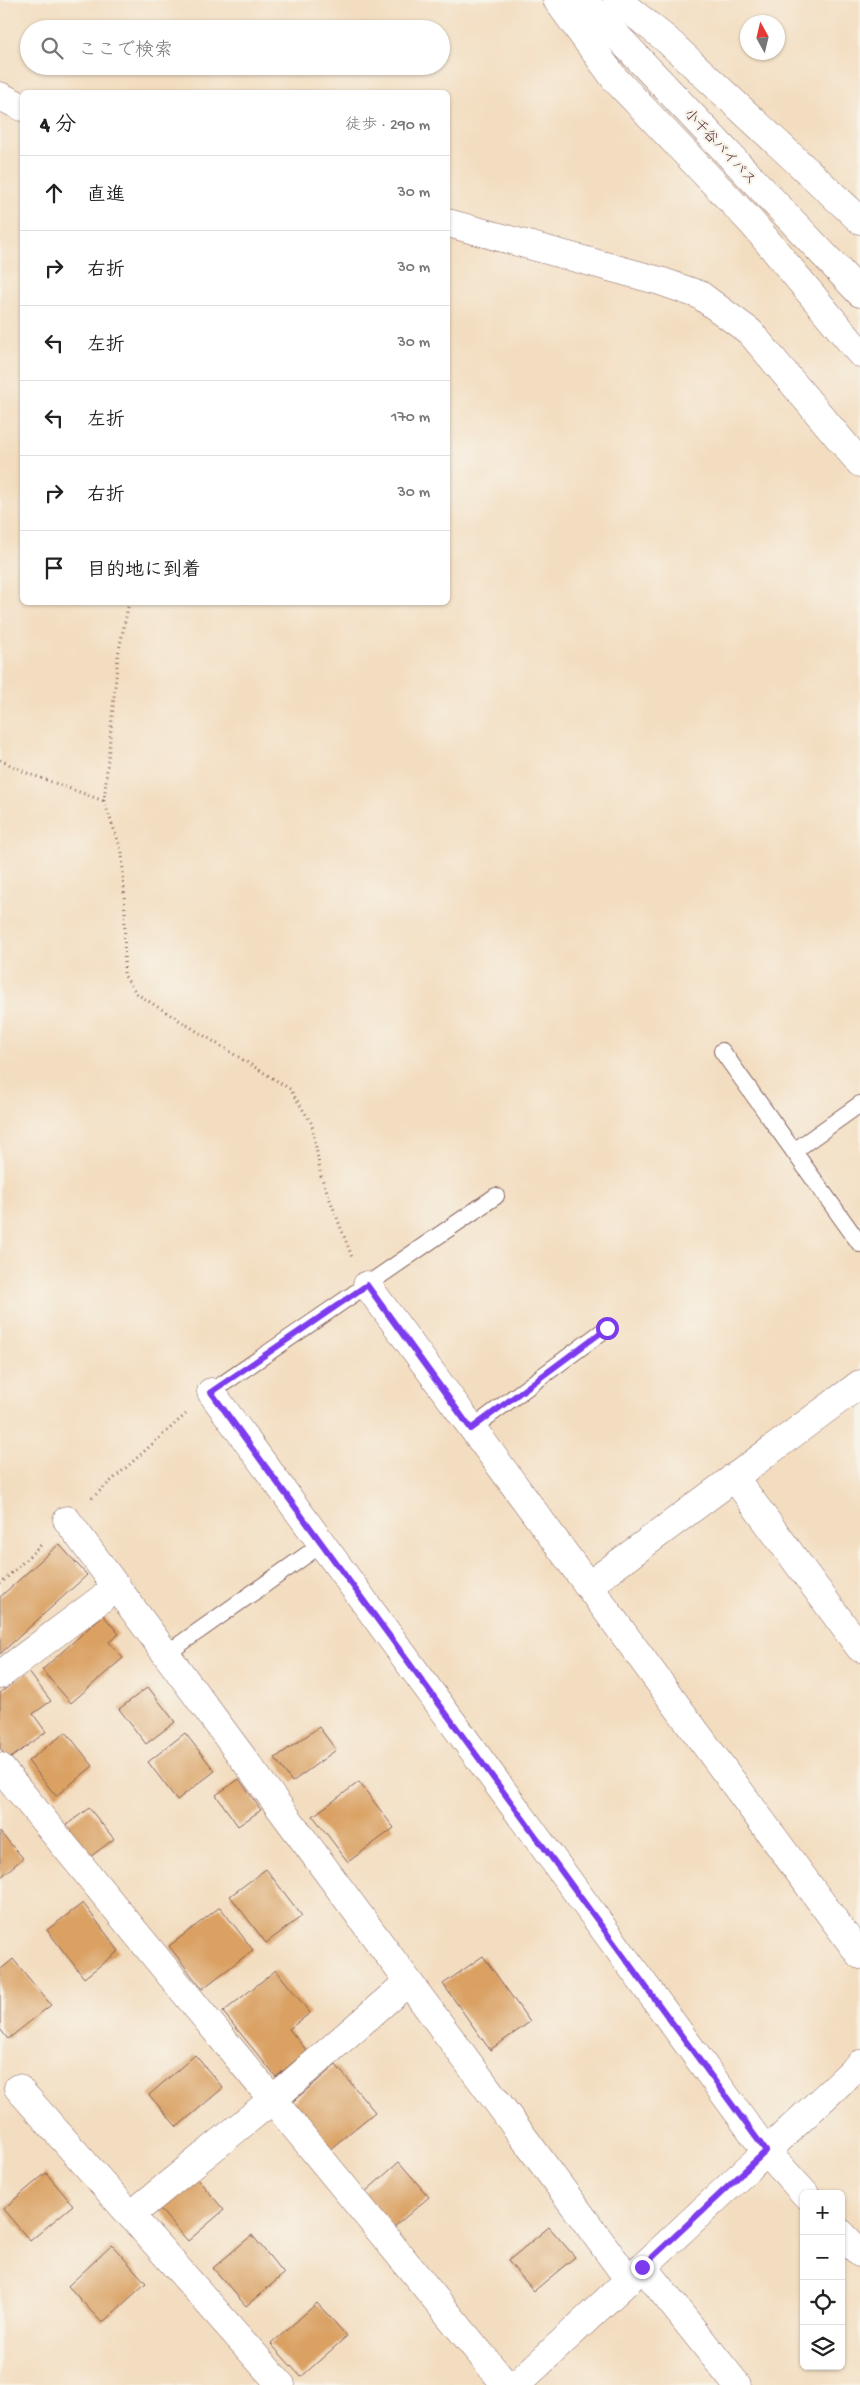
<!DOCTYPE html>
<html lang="ja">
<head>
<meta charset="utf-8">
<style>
  body { margin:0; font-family:"Gochi Hand","Klee One",sans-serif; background:#f2f2f2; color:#222 }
  .controls { position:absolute; right:15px; bottom:15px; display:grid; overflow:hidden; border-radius:8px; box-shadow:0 1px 4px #0004 }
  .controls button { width:45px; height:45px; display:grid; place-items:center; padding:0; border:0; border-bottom:1px solid #e0e0e0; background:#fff; color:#222; font:25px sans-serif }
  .compass { position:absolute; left:740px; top:15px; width:45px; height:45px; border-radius:50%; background:#fff; box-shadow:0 1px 4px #0004; rotate:352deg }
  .stop { position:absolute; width:15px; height:15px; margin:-11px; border:4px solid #7c3aed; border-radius:50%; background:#fff }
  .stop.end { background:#7c3aed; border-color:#fff; box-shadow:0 1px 5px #0008 }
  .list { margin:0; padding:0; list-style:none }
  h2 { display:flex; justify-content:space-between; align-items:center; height:65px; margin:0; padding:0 20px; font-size:21px }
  h2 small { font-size:16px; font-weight:400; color:#767676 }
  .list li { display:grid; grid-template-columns:32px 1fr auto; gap:15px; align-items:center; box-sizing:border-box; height:75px; padding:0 20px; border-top:1px solid #e0e0e0 }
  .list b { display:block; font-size:19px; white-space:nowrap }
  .list em { font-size:16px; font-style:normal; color:#767676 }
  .icon { flex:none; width:28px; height:28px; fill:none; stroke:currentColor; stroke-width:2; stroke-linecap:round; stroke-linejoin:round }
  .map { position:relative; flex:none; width:860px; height:2385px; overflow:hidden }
  .search { position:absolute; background:#fff; box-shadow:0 1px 4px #0004; left:20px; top:20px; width:430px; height:55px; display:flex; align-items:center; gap:12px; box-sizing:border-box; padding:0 18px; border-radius:28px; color:#767676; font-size:19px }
  .panel { position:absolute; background:#fff; box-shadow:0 1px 4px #0004; left:20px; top:90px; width:430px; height:515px; border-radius:8px }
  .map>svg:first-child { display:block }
</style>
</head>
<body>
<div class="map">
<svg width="860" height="2385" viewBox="0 0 860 2385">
  <rect width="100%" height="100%" fill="#f7f3e8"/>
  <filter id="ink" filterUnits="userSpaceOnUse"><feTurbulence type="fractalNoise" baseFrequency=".02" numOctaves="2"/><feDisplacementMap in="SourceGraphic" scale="10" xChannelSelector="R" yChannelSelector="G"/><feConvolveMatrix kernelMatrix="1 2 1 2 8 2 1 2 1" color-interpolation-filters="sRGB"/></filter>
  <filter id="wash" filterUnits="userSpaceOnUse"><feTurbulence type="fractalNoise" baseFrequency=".0096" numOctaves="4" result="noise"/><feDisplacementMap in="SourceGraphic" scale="20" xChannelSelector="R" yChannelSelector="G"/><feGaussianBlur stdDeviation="1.12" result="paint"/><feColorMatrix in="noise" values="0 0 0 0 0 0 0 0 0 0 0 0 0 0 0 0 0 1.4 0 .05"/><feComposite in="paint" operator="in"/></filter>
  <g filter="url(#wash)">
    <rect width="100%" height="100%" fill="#f3ddc0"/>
    <g id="blocks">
      <!-- building -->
      <g fill="#daa163">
        <polygon points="59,1544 87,1575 0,1654 0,1597"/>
        <polygon points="103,1615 119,1634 109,1642 123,1658 71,1703 42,1670"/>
        <polygon points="28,1671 51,1701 33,1714 46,1732 8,1760 0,1748 0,1693"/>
        <polygon points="148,1687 175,1722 146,1744 119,1709"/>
        <polygon points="319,1727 336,1750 292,1782 275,1758"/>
        <polygon points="66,1732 93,1766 56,1796 28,1761"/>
        <polygon points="185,1733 215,1771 177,1800 148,1762"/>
        <polygon points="239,1779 261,1810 238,1826 216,1795"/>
        <polygon points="359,1782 394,1828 348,1862 313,1816"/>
        <polygon points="89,1808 114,1839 90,1857 65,1826"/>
        <polygon points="0,1832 23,1858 0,1878"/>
        <polygon points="266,1869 302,1916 266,1943 230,1896"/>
        <polygon points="83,1903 119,1951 84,1978 47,1930"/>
        <polygon points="220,1907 253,1950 202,1989 169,1946"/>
        <polygon points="483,1956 530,2022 490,2050 443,1984"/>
        <polygon points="13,1959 51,2005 8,2039 0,2029 0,1970"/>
        <polygon points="276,1970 310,2013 289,2029 307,2051 276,2077 223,2012"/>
        <polygon points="195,2055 223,2088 177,2127 149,2095"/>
        <polygon points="336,2065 375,2112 329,2150 290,2104"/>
        <polygon points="399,2162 429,2197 393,2228 364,2193"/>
        <polygon points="46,2173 73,2205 30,2241 3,2209"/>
        <polygon points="195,2176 224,2210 188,2241 158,2207"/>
        <polygon points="549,2227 575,2257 534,2291 508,2261"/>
        <polygon points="252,2235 284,2274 246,2306 213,2268"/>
        <polygon points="112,2245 146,2283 102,2323 68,2286"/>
        <polygon points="317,2303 347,2336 301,2377 271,2344"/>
      </g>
    </g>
  </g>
  <g filter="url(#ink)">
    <use href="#blocks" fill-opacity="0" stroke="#85625f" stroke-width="1"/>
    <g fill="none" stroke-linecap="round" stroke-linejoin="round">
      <defs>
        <g id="lane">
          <polyline points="722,1051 860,1244"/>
          <polyline points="794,1151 860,1104"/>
          <polyline points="211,1392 496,1196"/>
          <polyline points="471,1429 607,1328"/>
          <polyline points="166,1654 322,1544"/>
        </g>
        <g id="street">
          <polyline points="0,96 22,107"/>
          <polyline points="448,223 660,281 700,295 750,332 860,463"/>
          <polyline points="367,1285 860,1955"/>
          <polyline points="211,1392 766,2151 805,2194"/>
          <polyline points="734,1477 860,1648"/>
          <polyline points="67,1520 629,2280"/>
          <polyline points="588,1586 860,1384"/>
          <polyline points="0,1675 117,1587"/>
          <polyline points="0,1767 506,2385"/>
          <polyline points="18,2088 281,2385"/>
          <polyline points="131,2215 272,2100 408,1982"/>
          <polyline points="841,2233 860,2253"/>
          <polyline points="643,2267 737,2385"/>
          <polyline points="516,2385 860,2064"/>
        </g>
        <g id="highway">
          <polyline points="557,0 615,79 753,224 860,353"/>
          <polyline points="583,0 860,293"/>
          <polyline points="617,0 667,40 860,220"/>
        </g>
      </defs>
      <!-- lane casing -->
      <use href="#lane" stroke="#85625f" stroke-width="18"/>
      <!-- street casing -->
      <use href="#street" stroke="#85625f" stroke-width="29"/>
      <!-- highway casing -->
      <use href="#highway" stroke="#85625f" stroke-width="29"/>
      <!-- path -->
      <g stroke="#85625f" stroke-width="3" stroke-dasharray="1 4" stroke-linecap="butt">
        <polyline points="129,602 118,655 104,801 122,852 125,913 124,975 137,994 290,1089 312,1124 321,1176 352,1257"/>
        <polyline points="0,760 27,773 104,801"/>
        <polyline points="92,1498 186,1414"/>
        <polyline points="0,1584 43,1543"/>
      </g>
      <!-- lane -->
      <use href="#lane" stroke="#fff" stroke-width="16"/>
      <!-- street -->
      <use href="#street" stroke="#fff" stroke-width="28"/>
      <!-- highway -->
      <use href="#highway" stroke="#fff" stroke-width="28"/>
    </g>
  </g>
  <g fill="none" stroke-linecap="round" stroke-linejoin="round" filter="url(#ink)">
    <!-- route -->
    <polyline stroke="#7c3aed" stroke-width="6" points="607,1328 471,1429 367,1285 211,1392 766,2151 642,2267"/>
  </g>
  <g text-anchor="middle" stroke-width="4.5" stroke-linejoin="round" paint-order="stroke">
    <!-- street labels -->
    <g font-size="14" fill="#4a1f2b" stroke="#f7f3e8">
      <text transform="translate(721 146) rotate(47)" y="5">小千谷バイパス</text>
    </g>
  </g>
</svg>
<div class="controls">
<button>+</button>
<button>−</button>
<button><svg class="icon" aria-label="locate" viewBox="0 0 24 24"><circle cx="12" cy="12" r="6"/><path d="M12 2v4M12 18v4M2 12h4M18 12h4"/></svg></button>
<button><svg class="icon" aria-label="layers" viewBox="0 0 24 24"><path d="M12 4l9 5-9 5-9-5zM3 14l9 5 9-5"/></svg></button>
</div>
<svg class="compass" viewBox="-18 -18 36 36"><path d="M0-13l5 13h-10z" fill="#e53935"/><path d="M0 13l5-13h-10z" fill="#767676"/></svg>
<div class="stop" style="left:607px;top:1328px"></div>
<div class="stop end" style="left:642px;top:2267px"></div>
<div class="search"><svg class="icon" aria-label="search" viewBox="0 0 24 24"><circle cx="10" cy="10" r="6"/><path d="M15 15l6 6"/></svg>ここで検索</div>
<section class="panel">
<h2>4 分<small>徒歩 · 290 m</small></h2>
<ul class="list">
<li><svg class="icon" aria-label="ahead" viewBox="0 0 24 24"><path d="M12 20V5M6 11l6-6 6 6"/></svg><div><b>直進</b></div><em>30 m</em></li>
<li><svg class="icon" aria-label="right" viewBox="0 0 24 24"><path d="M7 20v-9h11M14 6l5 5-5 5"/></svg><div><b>右折</b></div><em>30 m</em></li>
<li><svg class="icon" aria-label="left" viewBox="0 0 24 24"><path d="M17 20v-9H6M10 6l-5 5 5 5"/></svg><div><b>左折</b></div><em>30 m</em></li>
<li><svg class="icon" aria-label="left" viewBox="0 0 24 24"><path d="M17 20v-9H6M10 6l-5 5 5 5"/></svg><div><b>左折</b></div><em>170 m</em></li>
<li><svg class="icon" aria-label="right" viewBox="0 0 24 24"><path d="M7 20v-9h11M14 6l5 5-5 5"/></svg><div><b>右折</b></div><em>30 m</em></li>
<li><svg class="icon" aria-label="arrive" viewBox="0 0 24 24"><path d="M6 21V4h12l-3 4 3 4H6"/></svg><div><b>目的地に到着</b></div></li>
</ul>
</section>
</div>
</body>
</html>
